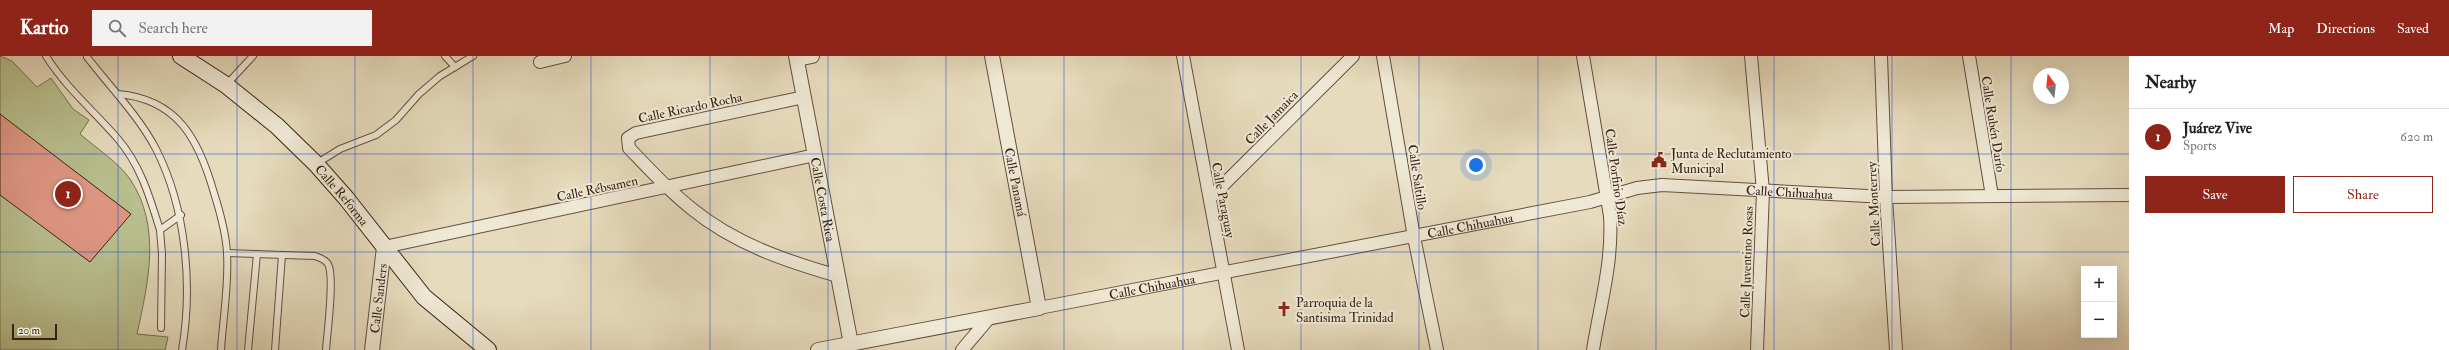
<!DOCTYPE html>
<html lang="en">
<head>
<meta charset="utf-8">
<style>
  body { margin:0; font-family:"IM FELL Double Pica",serif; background:#f2f2f2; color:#202124 }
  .controls { position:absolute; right:12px; bottom:12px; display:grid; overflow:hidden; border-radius:0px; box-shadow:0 4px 16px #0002 }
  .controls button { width:36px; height:36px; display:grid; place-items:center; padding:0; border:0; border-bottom:1px solid #e0e0e0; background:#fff; color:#202124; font:20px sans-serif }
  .compass { position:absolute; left:2033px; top:12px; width:36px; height:36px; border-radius:50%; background:#fff; box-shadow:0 4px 16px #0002; rotate:345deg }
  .scale { position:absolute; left:12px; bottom:10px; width:45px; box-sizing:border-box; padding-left:4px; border:2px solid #362217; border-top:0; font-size:11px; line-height:14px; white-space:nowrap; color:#362217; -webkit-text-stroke:3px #efe8d4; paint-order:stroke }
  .you { position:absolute; left:1476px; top:109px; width:14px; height:14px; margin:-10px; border:3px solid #fff; border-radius:50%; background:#1a73e8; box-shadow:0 0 0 6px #1a73e833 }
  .badge { display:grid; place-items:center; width:26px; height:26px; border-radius:50%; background:#8f2418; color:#fff; font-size:13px; font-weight:700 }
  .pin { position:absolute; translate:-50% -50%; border:2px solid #fff; box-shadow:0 1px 4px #0006 }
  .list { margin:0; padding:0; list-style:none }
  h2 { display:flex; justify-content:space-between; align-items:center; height:52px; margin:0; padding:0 16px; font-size:17px }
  h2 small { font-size:13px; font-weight:400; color:#757577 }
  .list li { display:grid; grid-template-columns:26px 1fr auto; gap:12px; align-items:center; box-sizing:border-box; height:56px; padding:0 16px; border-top:1px solid #e0e0e0 }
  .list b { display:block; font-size:15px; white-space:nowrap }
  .list p { margin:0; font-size:13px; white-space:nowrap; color:#757577 }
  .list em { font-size:13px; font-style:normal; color:#757577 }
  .actions { display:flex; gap:8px; padding:12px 16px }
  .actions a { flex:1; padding:9px 0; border:1px solid #8f2418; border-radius:0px; text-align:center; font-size:14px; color:#8f2418 }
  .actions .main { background:#8f2418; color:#fff }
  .icon { flex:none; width:22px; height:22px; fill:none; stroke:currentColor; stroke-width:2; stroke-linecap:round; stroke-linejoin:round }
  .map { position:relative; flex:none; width:2129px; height:294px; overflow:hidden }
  header { display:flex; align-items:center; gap:24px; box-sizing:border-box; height:56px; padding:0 20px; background:#8f2418; color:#fff }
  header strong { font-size:19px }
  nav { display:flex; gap:22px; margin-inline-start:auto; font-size:14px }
  .search { width:280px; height:36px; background:#f2f2f2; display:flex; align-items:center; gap:10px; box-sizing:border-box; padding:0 14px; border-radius:0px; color:#757577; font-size:15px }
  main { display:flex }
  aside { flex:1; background:#fff }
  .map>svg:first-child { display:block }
</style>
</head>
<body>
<header>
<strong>Kartio</strong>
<div class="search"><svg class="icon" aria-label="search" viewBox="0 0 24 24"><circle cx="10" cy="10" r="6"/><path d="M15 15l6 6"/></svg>Search here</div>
<nav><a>Map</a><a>Directions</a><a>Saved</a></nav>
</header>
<main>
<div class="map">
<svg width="2129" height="294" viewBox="0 0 2129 294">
  <rect width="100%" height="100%" fill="#e6dbbd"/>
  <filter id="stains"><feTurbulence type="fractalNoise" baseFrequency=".005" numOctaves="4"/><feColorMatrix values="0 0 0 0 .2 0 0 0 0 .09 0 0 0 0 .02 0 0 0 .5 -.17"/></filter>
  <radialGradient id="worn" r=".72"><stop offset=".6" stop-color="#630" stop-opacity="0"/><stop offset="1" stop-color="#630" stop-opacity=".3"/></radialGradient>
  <!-- green -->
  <path fill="#b9bf8e" stroke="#787052" d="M 0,0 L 12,5 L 37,31 L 51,22 L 73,53 L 89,64 L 80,78 C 96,92 118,106 130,123 C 162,171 148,227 137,278 L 168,281 L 165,294 L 0,294 Z"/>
  <!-- building -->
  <polygon fill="#df9783" stroke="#362217" points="0,58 131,158 90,206 0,139"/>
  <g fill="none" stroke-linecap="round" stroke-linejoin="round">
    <defs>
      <g id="service">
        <path d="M 46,0 C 66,32 94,55 118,83 C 141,110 150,142 160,174"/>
        <polyline points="445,0 455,11"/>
        <path d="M 87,1 C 110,31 138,59 156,93 C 186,152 193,229 182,294"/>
        <polyline points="227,28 253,0"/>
        <path d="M 118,38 C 178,43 199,84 214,137 C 220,156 226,176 227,197 C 229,229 223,262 221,294"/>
        <polyline points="316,108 340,93 376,79 396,64 419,38 440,20 473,0"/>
        <path d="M 227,197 L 315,200 C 320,202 325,203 328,208 C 335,220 327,278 326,294"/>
        <polyline points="161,272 162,198 160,174 181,159"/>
        <polyline points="248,294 257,198"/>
        <polyline points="275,294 282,199"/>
      </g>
      <g id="minor">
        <polyline points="1183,0 1238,294"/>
        <polyline points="1383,0 1414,181 1437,294"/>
        <path d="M 1583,0 L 1610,160 C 1613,206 1600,249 1593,294"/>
        <polyline points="1751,0 1763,135 1757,294"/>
        <polyline points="1881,0 1886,141 1896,294"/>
        <polyline points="1969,0 1992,140"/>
        <polyline points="540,6 565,0"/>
        <path d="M 804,41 L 636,77 L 628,82 L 629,92 C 649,113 669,135 692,153 C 735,188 786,205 838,220"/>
        <polyline points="1210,142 1353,0"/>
        <polyline points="384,191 815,99"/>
        <path id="s1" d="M 1039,252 L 1590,146 L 1637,132 L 1662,129 L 1886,141 L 2129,139"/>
        <polyline points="962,294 990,261"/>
      </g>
      <g id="tertiary">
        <path id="s2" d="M 796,0 L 851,288"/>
        <polyline points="797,3 812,0"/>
        <path id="s3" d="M 372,294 L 384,191"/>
        <polyline points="818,294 1039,252 992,0"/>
      </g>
      <g id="secondary">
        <path id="s4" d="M 181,0 L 226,29 L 277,70 L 316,108 L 346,142 L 424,241 L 488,294"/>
      </g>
    </defs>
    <!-- service casing -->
    <use href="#service" stroke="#625040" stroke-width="8"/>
    <!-- minor casing -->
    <use href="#minor" stroke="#625040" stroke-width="14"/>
    <!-- tertiary casing -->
    <use href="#tertiary" stroke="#625040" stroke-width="16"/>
    <!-- secondary casing -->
    <use href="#secondary" stroke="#362217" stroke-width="18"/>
    <!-- service -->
    <use href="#service" stroke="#efe8d4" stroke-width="6"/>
    <!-- minor -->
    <use href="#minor" stroke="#efe8d4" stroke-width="12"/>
    <!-- tertiary -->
    <use href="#tertiary" stroke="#efe8d4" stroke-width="14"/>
    <!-- secondary -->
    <use href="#secondary" stroke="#efe8d4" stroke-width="16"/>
  </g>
  <!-- grid -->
  <path fill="none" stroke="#1d4ed8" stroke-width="1" stroke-opacity="0.55" d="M 118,0 L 118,294M 237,0 L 237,294M 355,0 L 355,294M 473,0 L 473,294M 591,0 L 591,294M 710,0 L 710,294M 828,0 L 828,294M 946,0 L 946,294M 1064,0 L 1064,294M 1183,0 L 1183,294M 1301,0 L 1301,294M 1419,0 L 1419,294M 1538,0 L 1538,294M 1656,0 L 1656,294M 1774,0 L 1774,294M 1892,0 L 1892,294M 2011,0 L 2011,294M 0,98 L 2129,98M 0,196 L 2129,196"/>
  <!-- icons -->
  <defs>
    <symbol id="civic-bare" viewBox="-9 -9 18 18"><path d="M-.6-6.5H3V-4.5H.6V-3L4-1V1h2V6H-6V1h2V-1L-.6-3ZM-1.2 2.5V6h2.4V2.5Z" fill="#8f2418" stroke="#efe8d4" stroke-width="2.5" paint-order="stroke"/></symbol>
    <symbol id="church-bare" viewBox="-9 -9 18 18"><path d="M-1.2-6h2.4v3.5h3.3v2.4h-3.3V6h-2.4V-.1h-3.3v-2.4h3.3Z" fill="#8f2418" stroke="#efe8d4" stroke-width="2.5" paint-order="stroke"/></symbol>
  </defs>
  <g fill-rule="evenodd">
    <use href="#civic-bare" x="1648" y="93" width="22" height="22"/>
    <use href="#church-bare" x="1273" y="242" width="22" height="22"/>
  </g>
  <g text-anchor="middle" stroke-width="4" stroke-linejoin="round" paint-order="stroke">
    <!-- street labels -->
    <g font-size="13" fill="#362217" stroke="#efe8d4">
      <text transform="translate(690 51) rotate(-12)" y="5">Calle Ricardo Rocha</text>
      <text transform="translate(1271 61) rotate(-46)" y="5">Calle Jamaica</text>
      <text transform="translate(1994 68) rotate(81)" y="5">Calle Rubén Darío</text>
      <text transform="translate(1418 121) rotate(81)" y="5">Calle Saltillo</text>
      <text transform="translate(1617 121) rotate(82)" y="5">Calle Porfirio Díaz</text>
      <text transform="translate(1016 126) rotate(79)" y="5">Calle Panamá</text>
      <text transform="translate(597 132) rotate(-12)" y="5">Calle Rébsamen</text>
      <text dy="5" stroke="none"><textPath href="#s1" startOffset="763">Calle Chihuahua</textPath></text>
      <text dy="5" stroke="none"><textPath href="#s4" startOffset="214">Calle Reforma</textPath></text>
      <text dy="5" stroke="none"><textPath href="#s2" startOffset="146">Calle Costa Rica</textPath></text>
      <text transform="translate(1224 144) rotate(79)" y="5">Calle Paraguay</text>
      <text transform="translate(1873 148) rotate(-93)" y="5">Calle Monterrey</text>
      <text dy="5" stroke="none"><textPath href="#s1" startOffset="439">Calle Chihuahua</textPath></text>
      <text transform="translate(1746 206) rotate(-88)" y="5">Calle Juventino Rosas</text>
      <text dy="5" stroke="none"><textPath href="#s1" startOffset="115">Calle Chihuahua</textPath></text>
      <text dy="5" stroke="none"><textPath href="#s3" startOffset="52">Calle Sanders</textPath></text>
    </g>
    <!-- poi labels -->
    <g font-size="13" fill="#362217" stroke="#efe8d4" text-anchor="start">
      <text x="1671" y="102">Junta de Reclutamiento<tspan x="1671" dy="15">Municipal</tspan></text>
      <text x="1296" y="251">Parroquia de la<tspan x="1296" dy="15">Santisima Trinidad</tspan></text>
    </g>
  </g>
  <rect width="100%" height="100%" filter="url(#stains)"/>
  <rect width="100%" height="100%" fill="url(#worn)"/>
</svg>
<div class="controls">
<button>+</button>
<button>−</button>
</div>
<svg class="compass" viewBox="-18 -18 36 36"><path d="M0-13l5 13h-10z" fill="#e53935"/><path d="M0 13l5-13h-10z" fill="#757577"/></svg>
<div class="scale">20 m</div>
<div class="you"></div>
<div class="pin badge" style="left:68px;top:138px">1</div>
</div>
<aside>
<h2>Nearby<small></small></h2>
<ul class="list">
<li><span class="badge">1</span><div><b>Juárez Vive</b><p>Sports</p></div><em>620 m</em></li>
</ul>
<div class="actions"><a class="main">Save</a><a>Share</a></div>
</aside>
</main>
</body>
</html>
